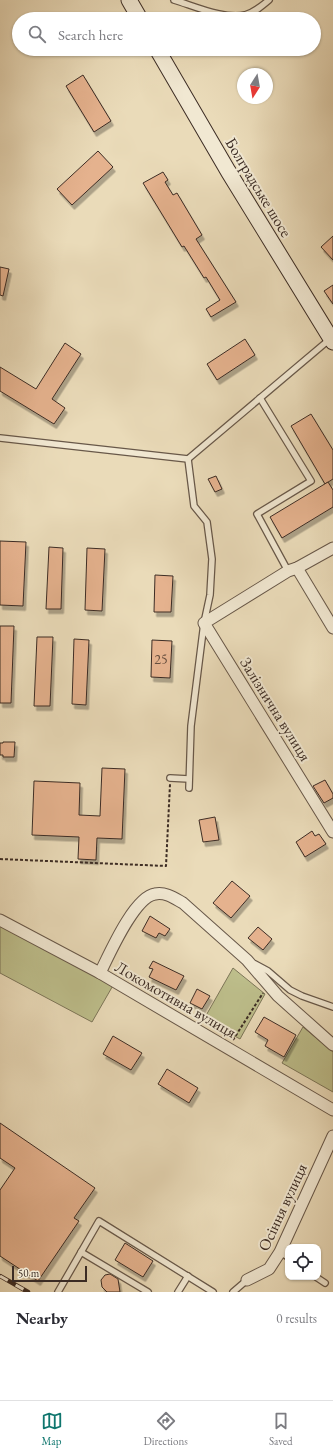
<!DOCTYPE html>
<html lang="en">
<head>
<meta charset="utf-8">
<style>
  body { margin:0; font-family:"EB Garamond",serif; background:#f7f7f7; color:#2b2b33 }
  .controls { position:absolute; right:12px; bottom:12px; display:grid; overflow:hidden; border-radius:8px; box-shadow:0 1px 3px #0004 }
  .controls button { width:36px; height:36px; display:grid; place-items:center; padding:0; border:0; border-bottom:1px solid #e1e1e2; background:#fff; color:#2b2b33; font:20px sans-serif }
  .compass { position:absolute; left:237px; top:68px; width:36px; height:36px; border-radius:50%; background:#fff; box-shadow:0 1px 3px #0004; rotate:191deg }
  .scale { position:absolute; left:12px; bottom:10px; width:75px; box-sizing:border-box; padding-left:4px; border:2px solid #3c2c24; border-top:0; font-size:11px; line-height:14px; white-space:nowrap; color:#3c2c24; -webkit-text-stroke:3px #f1e8d2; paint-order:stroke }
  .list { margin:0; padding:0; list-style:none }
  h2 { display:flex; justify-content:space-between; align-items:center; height:52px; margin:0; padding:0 16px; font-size:17px }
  h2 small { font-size:13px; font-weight:400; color:#7c7c81 }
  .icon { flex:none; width:22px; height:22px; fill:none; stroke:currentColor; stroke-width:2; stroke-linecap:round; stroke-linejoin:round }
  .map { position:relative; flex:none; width:333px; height:1292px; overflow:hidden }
  .search { position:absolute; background:#fff; box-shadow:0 1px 3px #0004; left:12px; right:12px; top:12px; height:44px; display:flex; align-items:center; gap:10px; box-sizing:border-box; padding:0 14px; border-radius:22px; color:#7c7c81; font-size:15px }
  .sheet { height:108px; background:#fff }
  nav { display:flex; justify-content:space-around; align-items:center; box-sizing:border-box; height:56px; border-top:1px solid #e1e1e2; background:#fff; font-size:11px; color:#7c7c81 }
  nav a { display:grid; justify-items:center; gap:2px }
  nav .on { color:#0f766e }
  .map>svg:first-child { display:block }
</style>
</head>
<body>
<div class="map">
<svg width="333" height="1292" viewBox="0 0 333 1292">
  <defs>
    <filter id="shadow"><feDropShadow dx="2.5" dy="4.5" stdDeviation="0" flood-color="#0004"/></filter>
  </defs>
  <rect width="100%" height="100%" fill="#eadbb9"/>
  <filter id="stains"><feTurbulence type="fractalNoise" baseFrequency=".005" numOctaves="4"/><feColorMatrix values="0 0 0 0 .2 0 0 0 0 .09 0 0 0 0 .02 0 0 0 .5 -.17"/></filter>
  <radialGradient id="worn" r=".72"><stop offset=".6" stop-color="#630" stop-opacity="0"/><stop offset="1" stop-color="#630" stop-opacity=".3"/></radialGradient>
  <!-- green -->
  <g fill="#bdbe8b" stroke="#7c7558">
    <polygon points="0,920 115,982 92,1022 0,973"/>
    <polygon points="233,968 265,994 240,1039 204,1019"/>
    <polygon points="303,1027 333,1052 333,1092 282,1063"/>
  </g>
  <!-- building -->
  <g fill="#e5b28e" stroke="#3c2c24" filter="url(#shadow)">
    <polygon points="83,75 111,121 94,132 66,86"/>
    <polygon points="98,151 113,167 72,205 57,189"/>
    <polygon points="163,172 168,180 165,182 173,195 177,193 202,235 196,239 236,302 211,317 206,309 220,300 206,277 204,278 184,246 182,247 143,183"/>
    <polygon points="333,236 333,260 321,247"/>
    <polygon points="0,267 9,269 3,296 0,295"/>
    <polygon points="333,285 333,304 324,291"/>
    <polygon points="245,339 255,355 217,380 207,364"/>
    <polygon points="65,343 81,354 52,399 65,408 54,424 0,391 0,367 36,389"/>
    <polygon points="311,414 333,450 333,479 325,484 291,426"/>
    <polygon points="216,476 222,489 215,492 208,479"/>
    <polygon points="328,482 333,490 333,507 282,538 270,517"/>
    <polygon points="0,541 26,542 23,606 0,605"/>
    <polygon points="49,547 63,548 61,609 46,609"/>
    <polygon points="87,548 105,549 102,611 85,610"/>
    <polygon points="155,575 173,576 171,612 154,612"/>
    <polygon points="0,626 14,626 11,703 0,703"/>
    <polygon points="37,637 53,637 50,706 34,706"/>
    <polygon points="74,639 89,640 86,705 72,704"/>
    <polygon points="152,640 172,641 170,678 151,677"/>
    <polygon points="3,742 15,742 14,757 3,757 3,755 0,755 0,743 3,743"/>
    <polygon points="102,768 125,769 122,839 97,838 96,860 78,859 79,837 32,835 34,781 80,783 79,815 100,816"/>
    <polygon points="325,780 333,794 333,798 324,803 313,786"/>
    <polygon points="215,817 219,840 203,842 199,820"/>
    <polygon points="312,831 315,836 319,834 326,844 305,857 296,842"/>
    <polygon points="232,881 250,896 231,918 213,903"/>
    <polygon points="150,916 170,929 165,936 159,933 156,938 142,931"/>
    <polygon points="258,927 272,939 263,950 248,938"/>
    <polygon points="153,961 184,976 176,990 149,977 153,969 149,968"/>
    <polygon points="197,989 210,996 202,1009 190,1003"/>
    <polygon points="264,1017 296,1035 284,1057 265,1046 268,1040 255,1032"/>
    <polygon points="113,1036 142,1053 131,1070 103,1054"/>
    <polygon points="167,1069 198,1088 189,1103 158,1084"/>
    <polygon points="0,1123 95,1188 74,1218 79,1221 38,1281 0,1256 0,1190 15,1168 0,1158"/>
    <polygon points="125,1243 153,1261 143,1277 115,1260"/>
    <polygon points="110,1274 118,1279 120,1292 107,1292 102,1287 101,1280 105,1275"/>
  </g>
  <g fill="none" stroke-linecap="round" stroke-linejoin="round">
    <defs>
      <g id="lane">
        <path d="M 174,0 C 194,6 225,20 245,15 C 255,12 262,6 269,0"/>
        <polyline points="260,398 311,481 257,514 288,571"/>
        <polyline points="0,438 188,459 330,339"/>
        <polyline points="188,459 194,506 207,522 212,559 210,595 204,623 191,726 189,788"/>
        <polyline points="170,778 189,779"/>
        <polyline points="255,964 268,971 290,990 302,996 333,1007"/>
        <polyline points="81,1252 148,1292"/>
        <polyline points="280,1252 288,1257"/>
        <polyline points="316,1277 325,1283"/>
        <polyline points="58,1292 99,1221 213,1292"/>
        <polyline points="178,1292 188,1276"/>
        <polyline points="233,1292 247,1280"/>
      </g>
      <g id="street">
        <polyline points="333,548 297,568 288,571 204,623 333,832"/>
        <polyline points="297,568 333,628"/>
        <polyline points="0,920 100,973 333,1110"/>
        <path d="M 100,973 C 109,955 134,897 155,894 C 166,892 174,898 183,903 L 247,960 L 278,996 L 333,1045"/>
        <polyline points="247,1280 269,1269 280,1252 333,1136"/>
      </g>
      <g id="secondary">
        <polyline points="129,0 140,19"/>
        <polyline points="157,49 228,171 333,342"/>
      </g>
    </defs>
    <!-- lane casing -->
    <use href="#lane" stroke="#685849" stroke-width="8"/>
    <!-- street casing -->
    <use href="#street" stroke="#685849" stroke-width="13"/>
    <!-- secondary casing -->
    <use href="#secondary" stroke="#3c2c24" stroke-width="17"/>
    <!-- path -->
    <g stroke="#3c2c24" stroke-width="2" stroke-dasharray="3 2" stroke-linecap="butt">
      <polyline points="0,859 166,866 170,784"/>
      <polyline points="233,1040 263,993"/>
    </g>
    <!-- lane -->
    <use href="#lane" stroke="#f1e8d2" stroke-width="5.5"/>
    <!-- street -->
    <use href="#street" stroke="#f1e8d2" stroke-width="11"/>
    <!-- secondary -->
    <use href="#secondary" stroke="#f1e8d2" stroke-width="15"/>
    <defs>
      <polyline id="rail" points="0,1276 28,1292"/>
    </defs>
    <!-- rail casing -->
    <use href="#rail" stroke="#3c2c24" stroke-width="4.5"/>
    <!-- rail -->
    <use href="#rail" stroke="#f1e8d2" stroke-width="3" stroke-dasharray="9" stroke-linecap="butt"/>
  </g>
  <g text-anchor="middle" stroke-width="4" stroke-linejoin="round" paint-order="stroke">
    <!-- number labels -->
    <g font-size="14" fill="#664e3e">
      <text x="161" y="664">25</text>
    </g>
    <!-- street labels -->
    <g font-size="16" fill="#3c2c24" stroke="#f1e8d2">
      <text transform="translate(259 187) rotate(59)" y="6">Болградське шосе</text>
      <text transform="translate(276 709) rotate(58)" y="6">Залізнична вулиця</text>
      <text transform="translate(176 999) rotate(30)" y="6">Локомотивна вулиця</text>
      <text transform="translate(282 1207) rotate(-65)" y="6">Осіння вулиця</text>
    </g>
  </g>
  <rect width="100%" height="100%" filter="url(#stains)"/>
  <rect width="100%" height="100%" fill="url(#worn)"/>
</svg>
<div class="controls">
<button><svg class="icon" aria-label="locate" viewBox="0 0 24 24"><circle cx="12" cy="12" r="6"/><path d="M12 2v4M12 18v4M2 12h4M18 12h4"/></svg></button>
</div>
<svg class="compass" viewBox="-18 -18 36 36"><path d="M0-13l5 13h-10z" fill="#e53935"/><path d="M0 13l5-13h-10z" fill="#7c7c81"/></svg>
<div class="scale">50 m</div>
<div class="search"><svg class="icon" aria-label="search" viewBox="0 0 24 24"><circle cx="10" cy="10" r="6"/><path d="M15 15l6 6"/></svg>Search here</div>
</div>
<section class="sheet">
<h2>Nearby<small>0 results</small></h2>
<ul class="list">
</ul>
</section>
<nav>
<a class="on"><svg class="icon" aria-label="map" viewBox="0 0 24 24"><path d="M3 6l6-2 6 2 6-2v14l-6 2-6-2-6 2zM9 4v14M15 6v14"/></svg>Map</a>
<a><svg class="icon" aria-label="directions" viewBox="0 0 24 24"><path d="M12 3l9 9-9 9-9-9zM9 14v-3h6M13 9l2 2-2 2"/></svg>Directions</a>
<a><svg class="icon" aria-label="saved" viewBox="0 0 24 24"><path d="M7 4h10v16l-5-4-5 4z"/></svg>Saved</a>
</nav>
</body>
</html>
